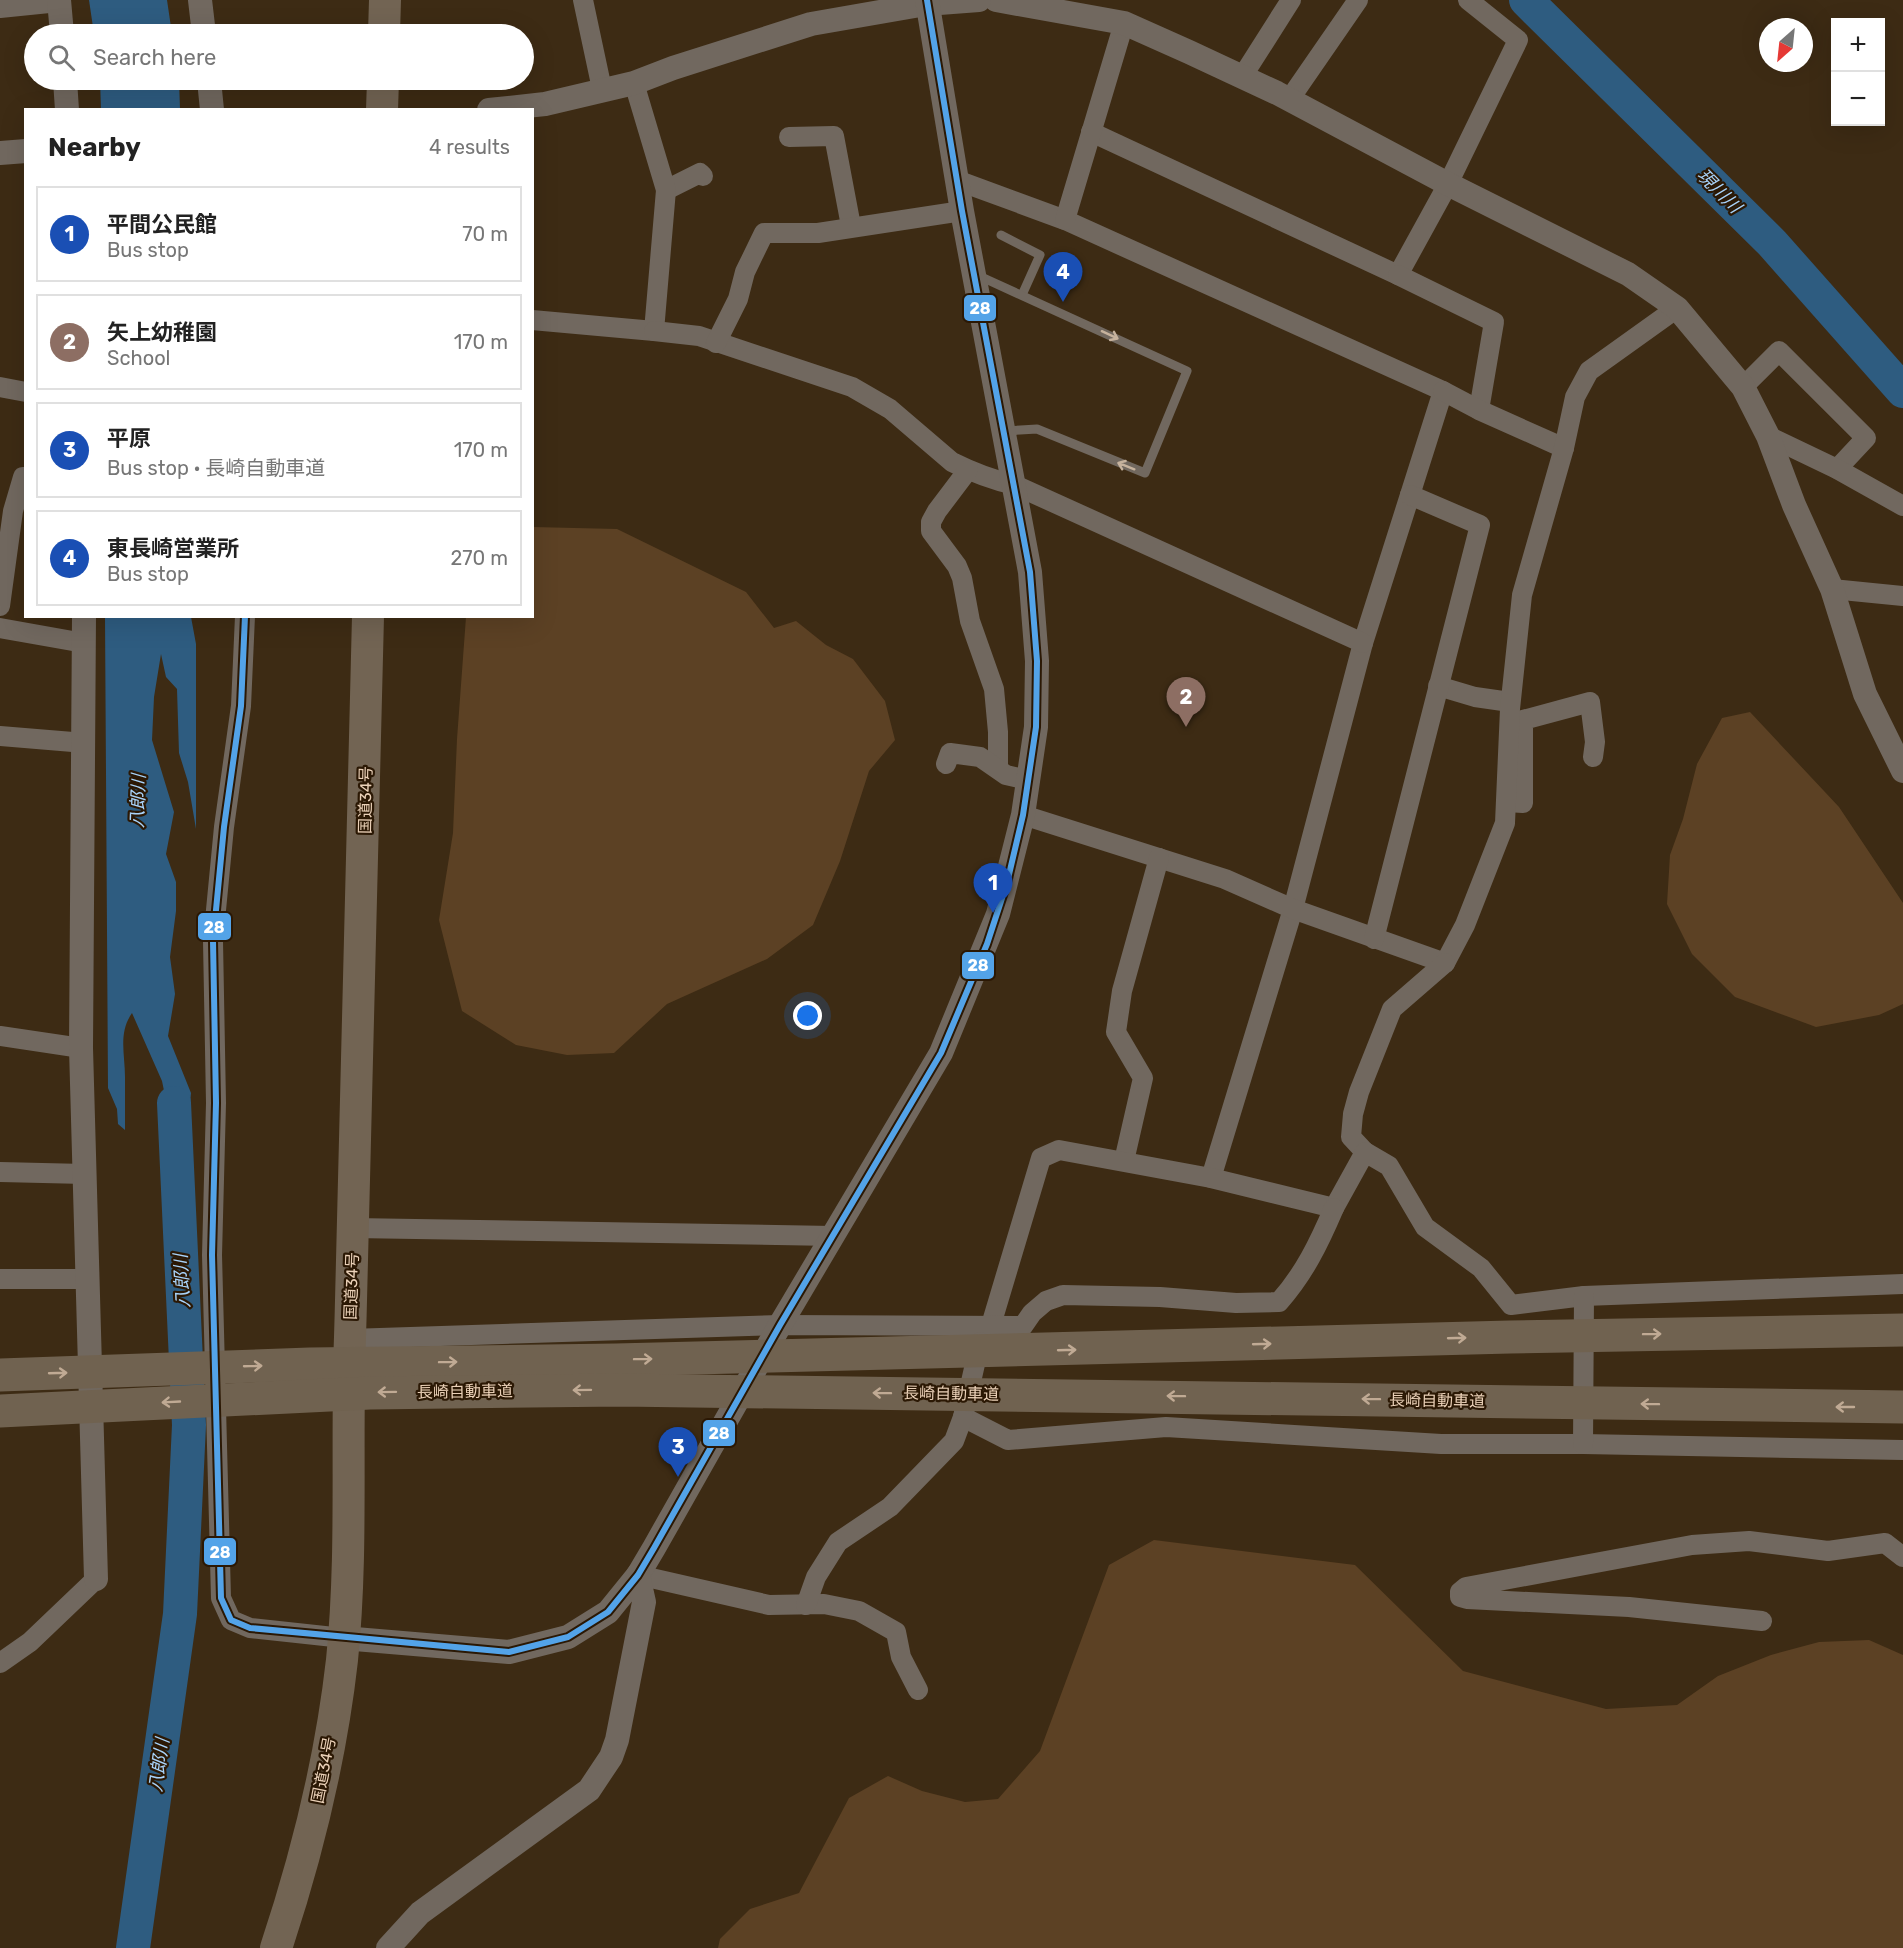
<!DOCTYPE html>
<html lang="en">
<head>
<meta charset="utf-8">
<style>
  body { margin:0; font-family:Rubik,"Noto Sans JP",sans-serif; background:#f6f6f6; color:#222 }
  .controls { position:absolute; right:18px; top:18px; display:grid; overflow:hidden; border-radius:0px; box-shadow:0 6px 24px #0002 }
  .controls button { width:54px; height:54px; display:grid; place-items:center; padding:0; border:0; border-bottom:2px solid #e0e0e0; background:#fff; color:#222; font:30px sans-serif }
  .compass { position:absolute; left:1759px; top:18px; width:54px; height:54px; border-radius:50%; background:#fff; box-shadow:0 6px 24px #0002; rotate:207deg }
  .you { position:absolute; left:808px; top:1016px; width:21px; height:21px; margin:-15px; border:4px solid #fff; border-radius:50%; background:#1a73e8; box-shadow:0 0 0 9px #1a73e833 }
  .badge { display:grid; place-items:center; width:39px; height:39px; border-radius:50%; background:#61574c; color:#fff; font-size:20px; font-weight:700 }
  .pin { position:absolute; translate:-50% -50px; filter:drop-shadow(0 2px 3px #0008) }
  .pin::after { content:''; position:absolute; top:32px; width:21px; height:18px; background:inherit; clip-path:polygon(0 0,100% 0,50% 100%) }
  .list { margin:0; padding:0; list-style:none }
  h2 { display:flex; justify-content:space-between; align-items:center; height:78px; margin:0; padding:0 24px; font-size:26px }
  h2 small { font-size:20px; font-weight:400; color:#767676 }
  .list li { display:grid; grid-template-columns:39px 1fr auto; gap:18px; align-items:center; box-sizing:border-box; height:96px; margin:0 12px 12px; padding:0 12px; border:2px solid #e0e0e0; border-radius:0px }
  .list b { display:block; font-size:22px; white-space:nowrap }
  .list p { margin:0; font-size:20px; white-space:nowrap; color:#767676 }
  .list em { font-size:20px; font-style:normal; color:#767676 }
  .icon { flex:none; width:33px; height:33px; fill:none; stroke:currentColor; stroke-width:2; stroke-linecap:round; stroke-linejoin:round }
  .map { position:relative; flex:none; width:1903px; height:1948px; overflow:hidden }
  .search { position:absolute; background:#fff; box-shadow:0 6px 24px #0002; left:24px; top:24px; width:510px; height:66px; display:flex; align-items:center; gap:15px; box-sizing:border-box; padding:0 21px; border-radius:33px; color:#767676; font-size:22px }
  .panel { position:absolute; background:#fff; box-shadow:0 6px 24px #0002; left:24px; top:108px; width:510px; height:510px; border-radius:0px }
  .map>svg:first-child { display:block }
</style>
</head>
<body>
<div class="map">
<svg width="1903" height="1948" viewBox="0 0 1903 1948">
  <rect width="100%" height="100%" fill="#3d2b14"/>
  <!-- green -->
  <g fill="#5c4124">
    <polygon points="533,527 617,529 746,592 774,628 796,621 826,645 853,659 885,701 895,740 869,771 840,861 813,925 767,959 667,1004 614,1053 567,1055 516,1045 462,1011 439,920 453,833 457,739 466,617 532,616"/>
    <polygon points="1750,712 1839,807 1903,903 1903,1004 1879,1015 1816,1027 1735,997 1692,954 1667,904 1670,855 1683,819 1697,764 1722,718"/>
    <polygon points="1154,1540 1355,1565 1463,1671 1606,1709 1677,1705 1718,1676 1771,1655 1819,1642 1869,1640 1903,1655 1903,1948 718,1948 720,1939 750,1909 799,1893 849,1798 888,1776 922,1791 965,1802 998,1799 1040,1751 1109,1565"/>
  </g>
  <!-- water -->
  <g fill="#2e5c80">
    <polygon points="89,0 167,0 172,34 94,34"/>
    <polygon points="100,80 179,80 180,109 101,109"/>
    <path d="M 105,617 L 191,617 L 196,644 L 196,829 L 188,782 L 179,753 L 177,689 L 166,677 L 161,654 L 154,697 L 152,740 L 174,812 L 166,854 L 176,882 L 176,911 L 170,957 L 175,994 L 168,1036 L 191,1093 L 183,1182 L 162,1081 L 132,1013 C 118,1033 125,1054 125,1077 C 125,1095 125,1112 125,1130 L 118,1124 L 117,1109 L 108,1088 Z"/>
  </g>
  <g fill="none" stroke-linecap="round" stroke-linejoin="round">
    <!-- river -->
    <g stroke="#2e5c80" stroke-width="34">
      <polyline points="1526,0 1772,243 1903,391"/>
      <polyline points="133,1948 180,1614 189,1425 174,1103"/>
    </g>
    <!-- service -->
    <g stroke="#71685f" stroke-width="9">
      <polyline points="1001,235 1040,255 1022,295"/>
      <polyline points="977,275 1187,371 1145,473 1037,429 1006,431"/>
    </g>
    <!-- minor -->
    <g stroke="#71685f" stroke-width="20">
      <polyline points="583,0 602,89"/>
      <polyline points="0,8 59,2"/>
      <polyline points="1242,77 1291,0"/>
      <polyline points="1289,100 1358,0"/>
      <polyline points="1091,132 1398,275 1448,184 1518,40 1468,0"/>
      <polyline points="789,137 834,136 851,226"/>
      <polyline points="959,181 1065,220 1443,391 1363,643 1293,909 1211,1178"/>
      <polyline points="666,190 700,173 703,176"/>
      <polyline points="1065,220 1124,23"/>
      <polyline points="1398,275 1494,322 1479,410"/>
      <polyline points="532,320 654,331 666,190 634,83"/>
      <path d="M 654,331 L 699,336 L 852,387 L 890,409 L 952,462 C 972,472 992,480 1015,485 L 1363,643"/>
      <polyline points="716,343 738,299 745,272 764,233 818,233 962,211"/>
      <polyline points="0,387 26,392"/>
      <polyline points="1743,387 1779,351 1866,438 1837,469"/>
      <polyline points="1443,391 1479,410 1564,448"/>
      <polyline points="1768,436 1837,469 1903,506"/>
      <polyline points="968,470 937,511 931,522 931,531 957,566 962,578 970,621 994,689 998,732 998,769"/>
      <polyline points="1832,589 1903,596"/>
      <polyline points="0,606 13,511 23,477 26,477"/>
      <polyline points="245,616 241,706 224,827 213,941 216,1103 212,1255 221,1598 231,1620 250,1628 343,1638"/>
      <polyline points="0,628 84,643"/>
      <polyline points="1438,686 1475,697 1510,702"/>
      <polyline points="0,736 85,743"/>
      <polyline points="946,764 950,753 980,757 1006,775 1028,780"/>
      <polyline points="1507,802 1523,803 1523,720 1590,702 1595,742 1593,757"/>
      <polyline points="1023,815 1225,879 1293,909 1445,963 1465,925 1505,823 1510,709 1522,595 1564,448 1575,397 1589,371 1677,308"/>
      <polyline points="1374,939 1480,525 1410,495"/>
      <polyline points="0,1036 81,1048"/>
      <polyline points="1365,1152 1351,1137 1353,1114 1359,1092 1392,1009 1445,963"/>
      <polyline points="1124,1161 1143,1078 1116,1032 1122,991 1159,858"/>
      <polyline points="0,1172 85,1174"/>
      <polyline points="353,1228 833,1236"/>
      <polyline points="0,1279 88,1279"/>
      <polyline points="991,1325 1041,1158 1059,1150 1211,1178 1334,1208 1365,1152 1389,1166 1425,1227 1481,1268 1511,1305 1584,1296 1903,1284"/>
      <path d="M 349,1339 L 780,1325 L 1023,1326 L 1032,1313 L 1046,1301 L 1063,1295 L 1160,1297 L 1236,1303 L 1279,1302 C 1304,1274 1319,1243 1334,1208"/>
      <polyline points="980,1342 963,1417 1008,1440 1166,1427 1441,1444 1583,1444 1903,1450"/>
      <polyline points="1583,1444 1584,1296"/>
      <polyline points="638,1575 769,1605 824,1604 859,1611 896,1632 901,1657 918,1690"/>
      <polyline points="806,1605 816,1577 838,1542 890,1507 954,1441 963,1417"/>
      <polyline points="1762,1621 1629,1607 1467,1599 1460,1597 1460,1592 1466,1587 1692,1545 1749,1541 1828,1551 1885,1543 1903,1557"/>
      <polyline points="0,1663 30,1642 96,1579"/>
    </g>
    <!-- tertiary -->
    <g stroke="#71685f" stroke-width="24">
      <polyline points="59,0 62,34"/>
      <polyline points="200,0 204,34"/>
      <polyline points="996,0 1124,23 1189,52 1277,93 1448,184 1628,274 1677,308 1743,387 1768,436 1794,505 1832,589 1865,694 1903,771"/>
      <polyline points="65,80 67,110"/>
      <polyline points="209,80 212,110"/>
      <polyline points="489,110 545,104 634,83 673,68 811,24 926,4 979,0"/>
      <polyline points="0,153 26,151"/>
      <polyline points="84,616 81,1048 96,1579"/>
      <polyline points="343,1638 509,1652 568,1637 608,1612 638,1575 654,1548 780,1325 941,1053 998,914 1023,815 1036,727 1037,661 1030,572 962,211 927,0"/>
      <polyline points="388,1948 420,1913 589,1790 611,1757 617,1740 644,1602 638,1575"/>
    </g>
    <!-- trunk -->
    <g stroke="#726453" stroke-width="32">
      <polyline points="384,34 385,0"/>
      <polyline points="382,110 383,80"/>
      <path d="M 276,1948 C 307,1855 331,1758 342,1660 C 353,1553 346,1444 350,1337 C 357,1097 363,857 368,616"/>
    </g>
    <!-- motorway -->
    <g stroke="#706250" stroke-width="33">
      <polyline points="0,1375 310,1364 616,1360 1510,1337 1903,1330"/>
      <polyline points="0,1411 370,1393 621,1390 1903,1407"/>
    </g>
    <defs>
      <polyline id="bus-1" points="245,616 241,706 224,827 213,941 216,1103 212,1255 221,1598 231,1620 250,1628 509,1652 568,1637 608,1612 638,1575 654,1548 780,1325 941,1053 987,944 1007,883 1023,815 1036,727 1037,661 1030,572 962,211 927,0"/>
    </defs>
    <!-- bus-1 casing -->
    <use href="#bus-1" stroke="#2b1804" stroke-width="10"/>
    <!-- bus-1 -->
    <use href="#bus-1" stroke="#53a3e8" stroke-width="6"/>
  </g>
  <!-- one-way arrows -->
  <defs><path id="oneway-shaft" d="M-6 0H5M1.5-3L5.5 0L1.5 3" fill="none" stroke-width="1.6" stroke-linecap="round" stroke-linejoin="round" transform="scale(1.5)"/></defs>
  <g stroke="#c6b29d">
    <use href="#oneway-shaft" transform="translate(1110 335) rotate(25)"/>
    <use href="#oneway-shaft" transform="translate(1126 466) rotate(-158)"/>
  </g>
  <g stroke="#c0aa94">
    <use href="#oneway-shaft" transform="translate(1652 1334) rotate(-1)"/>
    <use href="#oneway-shaft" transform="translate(1457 1338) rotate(-2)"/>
    <use href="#oneway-shaft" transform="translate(1262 1344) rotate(-2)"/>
    <use href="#oneway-shaft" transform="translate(1067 1350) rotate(-2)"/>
    <use href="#oneway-shaft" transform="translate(643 1359) rotate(-1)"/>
    <use href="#oneway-shaft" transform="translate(448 1362) rotate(-1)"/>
    <use href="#oneway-shaft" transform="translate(253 1366) rotate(-2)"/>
    <use href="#oneway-shaft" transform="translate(58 1373) rotate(-2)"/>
    <use href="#oneway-shaft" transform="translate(582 1390) rotate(179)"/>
    <use href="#oneway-shaft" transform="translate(387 1392) rotate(179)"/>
    <use href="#oneway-shaft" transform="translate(882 1393) rotate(-179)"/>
    <use href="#oneway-shaft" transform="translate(1176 1396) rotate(-179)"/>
    <use href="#oneway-shaft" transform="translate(1371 1399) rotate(-179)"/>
    <use href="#oneway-shaft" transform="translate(171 1402) rotate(177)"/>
    <use href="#oneway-shaft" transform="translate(1650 1404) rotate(-179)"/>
    <use href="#oneway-shaft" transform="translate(1845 1407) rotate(180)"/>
  </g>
  <g text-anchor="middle" stroke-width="4.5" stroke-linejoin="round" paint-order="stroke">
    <!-- street labels -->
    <g font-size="16" fill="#ebd1b8" stroke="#2b1804">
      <text transform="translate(365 800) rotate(-89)" y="6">国道34号</text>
      <text transform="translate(351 1286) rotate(-88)" y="6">国道34号</text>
      <text transform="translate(465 1391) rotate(-1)" y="6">長崎自動車道</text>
      <text transform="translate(951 1393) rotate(1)" y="6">長崎自動車道</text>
      <text transform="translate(1437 1400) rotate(1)" y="6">長崎自動車道</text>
      <text transform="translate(323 1770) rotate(-79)" y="6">国道34号</text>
    </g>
    <!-- water labels -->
    <g font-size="18" font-style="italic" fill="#a8d3fa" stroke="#2b1804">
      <text transform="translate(1719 191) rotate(45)" y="6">現川川</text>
      <text transform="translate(138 801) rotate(-88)" y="6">八郎川</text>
      <text transform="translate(182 1281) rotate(-93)" y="6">八郎川</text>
      <text transform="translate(159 1765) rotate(-82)" y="6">八郎川</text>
    </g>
  </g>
  <g stroke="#2b1804" stroke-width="2">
    <rect x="963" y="294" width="34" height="28" rx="6" fill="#53a3e8"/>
    <rect x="197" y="912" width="35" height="29" rx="6" fill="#53a3e8"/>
    <rect x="961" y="951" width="34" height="29" rx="6" fill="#53a3e8"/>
    <rect x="702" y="1419" width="34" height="28" rx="6" fill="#53a3e8"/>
    <rect x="203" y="1537" width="34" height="29" rx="6" fill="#53a3e8"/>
  </g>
  <g font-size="16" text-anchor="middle" font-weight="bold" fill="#fff">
    <text x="980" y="314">28</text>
    <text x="214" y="933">28</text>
    <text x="978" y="971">28</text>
    <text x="719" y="1439">28</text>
    <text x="220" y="1558">28</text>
  </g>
</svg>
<div class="controls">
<button>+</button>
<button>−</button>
</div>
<svg class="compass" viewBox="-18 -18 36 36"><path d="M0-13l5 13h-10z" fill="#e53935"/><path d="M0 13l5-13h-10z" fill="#767676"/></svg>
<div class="you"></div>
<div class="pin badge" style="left:993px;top:913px;background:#1a4fb4">1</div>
<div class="pin badge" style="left:1186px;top:727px;background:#8d6e63">2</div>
<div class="pin badge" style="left:678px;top:1477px;background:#1a4fb4">3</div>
<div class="pin badge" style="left:1063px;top:302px;background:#1a4fb4">4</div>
<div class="search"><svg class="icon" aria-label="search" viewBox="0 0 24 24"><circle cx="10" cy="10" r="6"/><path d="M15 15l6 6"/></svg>Search here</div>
<section class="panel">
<h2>Nearby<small>4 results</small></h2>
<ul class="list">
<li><span class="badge" style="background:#1a4fb4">1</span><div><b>平間公民館</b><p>Bus stop</p></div><em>70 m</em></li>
<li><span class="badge" style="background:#8d6e63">2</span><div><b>矢上幼稚園</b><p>School</p></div><em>170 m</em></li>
<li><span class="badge" style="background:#1a4fb4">3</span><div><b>平原</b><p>Bus stop · 長崎自動車道</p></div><em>170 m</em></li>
<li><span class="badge" style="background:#1a4fb4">4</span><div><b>東長崎営業所</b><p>Bus stop</p></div><em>270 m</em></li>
</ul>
</section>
</div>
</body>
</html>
